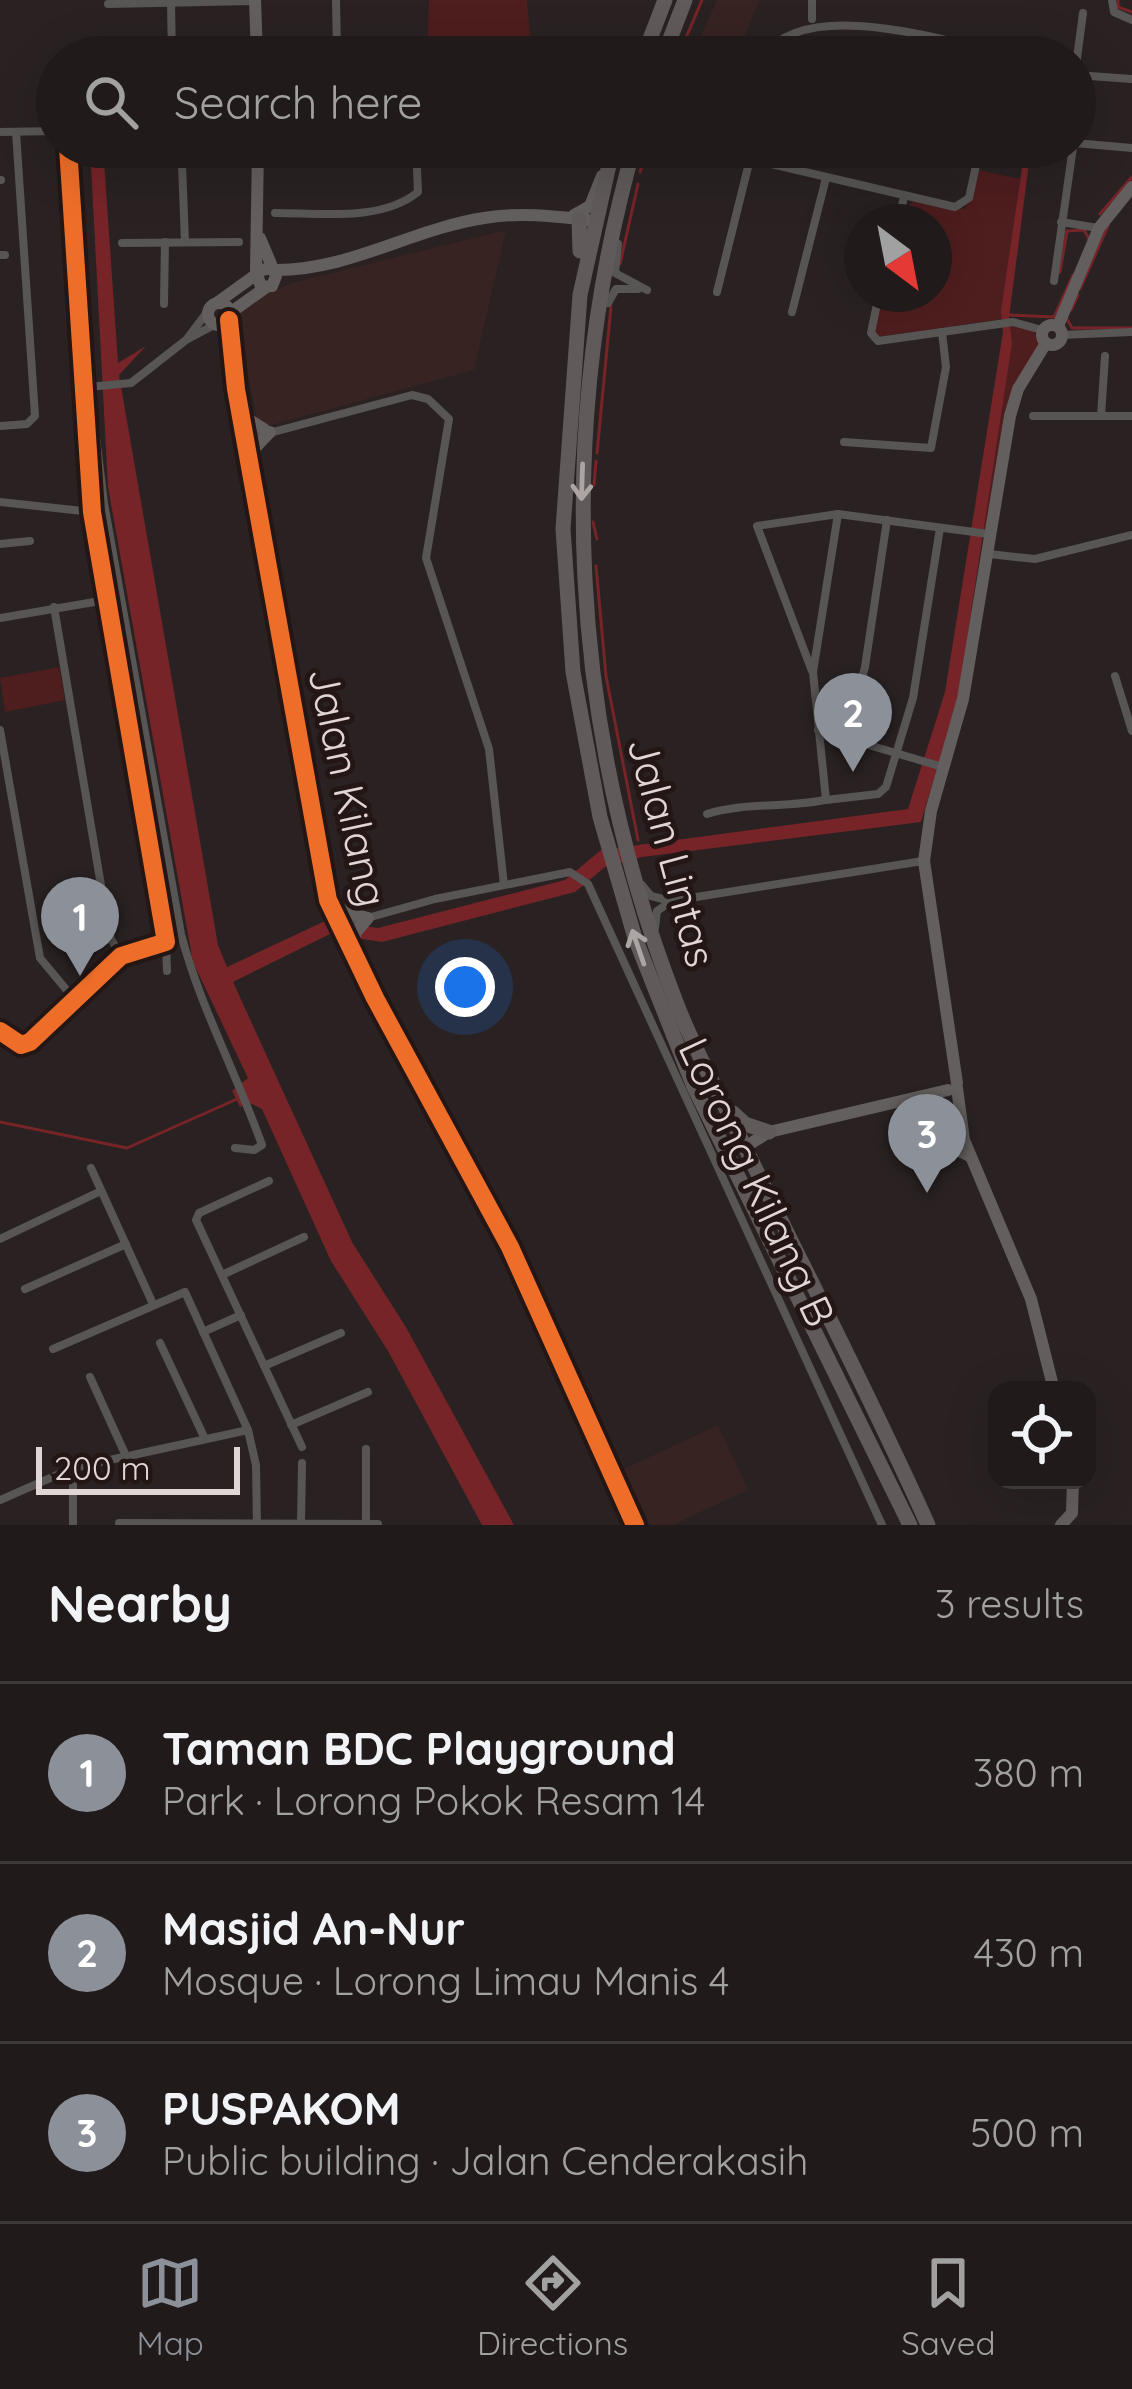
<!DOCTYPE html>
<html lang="en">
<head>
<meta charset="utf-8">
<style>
  body { margin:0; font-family:Quicksand,sans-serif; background:#282323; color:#f1f3f6 }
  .controls { position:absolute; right:36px; bottom:36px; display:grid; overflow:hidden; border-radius:24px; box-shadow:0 12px 48px #0002 }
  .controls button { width:108px; height:108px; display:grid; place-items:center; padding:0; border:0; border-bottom:3px solid #3d3839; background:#201a1a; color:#f1f3f6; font:60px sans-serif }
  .compass { position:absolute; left:844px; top:204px; width:108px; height:108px; border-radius:50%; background:#201a1a; box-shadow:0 12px 48px #0002; rotate:148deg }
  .scale { position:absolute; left:36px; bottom:30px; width:204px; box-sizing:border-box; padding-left:12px; border:6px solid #e0d6d5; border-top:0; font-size:33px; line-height:42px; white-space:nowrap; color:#e0d6d5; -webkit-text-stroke:9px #241615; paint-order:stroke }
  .you { position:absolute; left:465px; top:987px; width:42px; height:42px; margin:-30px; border:9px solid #fff; border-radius:50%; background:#1a73e8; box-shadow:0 0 0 18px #1a73e833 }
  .badge { display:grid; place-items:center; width:78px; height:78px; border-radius:50%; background:#8c9099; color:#fff; font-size:39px; font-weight:700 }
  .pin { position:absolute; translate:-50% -99px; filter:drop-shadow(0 3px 6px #0008) }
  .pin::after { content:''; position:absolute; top:63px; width:42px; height:36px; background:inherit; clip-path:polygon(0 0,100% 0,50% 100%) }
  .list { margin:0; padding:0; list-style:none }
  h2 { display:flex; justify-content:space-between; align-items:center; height:156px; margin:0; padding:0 48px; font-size:51px }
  h2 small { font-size:39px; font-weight:400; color:#a2a1a2 }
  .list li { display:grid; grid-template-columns:78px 1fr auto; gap:36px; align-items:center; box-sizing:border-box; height:180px; padding:0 48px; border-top:3px solid #3d3839 }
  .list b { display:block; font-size:45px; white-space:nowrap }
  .list p { margin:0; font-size:39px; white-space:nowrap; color:#a2a1a2 }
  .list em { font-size:39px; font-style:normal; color:#a2a1a2 }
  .icon { flex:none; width:66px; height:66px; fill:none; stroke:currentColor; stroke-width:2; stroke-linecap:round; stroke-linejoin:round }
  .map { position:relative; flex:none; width:1132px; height:1525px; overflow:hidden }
  .search { position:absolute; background:#201a1a; box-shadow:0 12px 48px #0002; left:36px; right:36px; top:36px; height:132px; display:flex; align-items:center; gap:30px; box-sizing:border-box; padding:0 42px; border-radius:66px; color:#a2a1a2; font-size:45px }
  .sheet { height:696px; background:#201a1a }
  nav { display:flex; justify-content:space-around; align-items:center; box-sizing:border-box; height:168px; border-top:3px solid #3d3839; background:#201a1a; font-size:33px; color:#a2a1a2 }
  nav a { display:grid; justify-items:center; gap:6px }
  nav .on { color:#8c9099 }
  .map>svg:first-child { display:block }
</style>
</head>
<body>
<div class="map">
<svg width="1132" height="1525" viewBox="0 0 1132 1525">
  <rect width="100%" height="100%" fill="#2a2222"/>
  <!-- built -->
  <g fill="#362322">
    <polygon points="717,0 760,0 735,57 694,52"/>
    <polygon points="506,230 474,370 268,426 257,420 237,316 241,307 291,283"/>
    <polygon points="718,1425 748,1490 672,1525 650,1525 624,1469"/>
  </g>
  <!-- green -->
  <g fill="#4e1d1e">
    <polygon points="429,0 527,0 532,57 427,57"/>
    <polygon points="979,170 1020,179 1002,319 878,337 874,330 883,294 934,294 934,222 901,222 905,207 915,201 964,209 972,199"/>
    <polygon points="1011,326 1034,331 1039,346 1018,381 987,529 982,530"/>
    <polygon points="59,667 65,700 5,712 0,678"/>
  </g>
  <!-- water -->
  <polygon fill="#762428" points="90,147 103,147 118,363 146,346 119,375 218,945 227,967 325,921 378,928 565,880 601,850 908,809 945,692 1003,332 1001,311 1025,147 1031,147 1009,318 1012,343 958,698 921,822 642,857 605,867 575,892 382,942 330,934 233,982 352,1242 407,1329 514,1525 482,1525 388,1351 331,1261 262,1109 250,1103 240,1107 232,1091 248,1078 193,962 108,487"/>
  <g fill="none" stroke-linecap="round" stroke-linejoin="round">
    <!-- stream -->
    <g stroke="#762428" stroke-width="3">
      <polyline points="1118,0 1118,7 1132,12"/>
      <polyline points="678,57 702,0"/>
      <polyline points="640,172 648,147"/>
      <polyline points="1100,214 1132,177"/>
      <polyline points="620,264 638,184"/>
      <polyline points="1060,272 1067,231 1084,230 1089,239"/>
      <polyline points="1080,289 1108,226"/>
      <polyline points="1071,310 1078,295"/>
      <polyline points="1008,315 1054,317 1073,275"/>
      <polyline points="1067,319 1072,328 1132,328"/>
      <polyline points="597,453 611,306"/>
      <polyline points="594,485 596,461"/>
      <polyline points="593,522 597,539"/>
      <polyline points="596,566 606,676 638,840"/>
      <polyline points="0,1122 127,1148 237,1099"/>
    </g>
    <!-- street -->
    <g stroke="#585555" stroke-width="8">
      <polyline points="336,0 337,51"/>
      <polyline points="1112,0 1114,12 1132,20"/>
      <polyline points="171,3 172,57"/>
      <polyline points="108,4 255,1"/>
      <polyline points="812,19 812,0"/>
      <polyline points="258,53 416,50"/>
      <path d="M 764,57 C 800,0 926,35 987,50 L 994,57"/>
      <polyline points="1075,73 1083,13"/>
      <polyline points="1075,75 1132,79"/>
      <polyline points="0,132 57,131"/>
      <polyline points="1075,138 1079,116"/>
      <polyline points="1075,143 1132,148"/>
      <polyline points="736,147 750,159 955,207 969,198 980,147"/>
      <polyline points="120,164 257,164"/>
      <polyline points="182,164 185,242"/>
      <polyline points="0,180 1,180"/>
      <path d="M 275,213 C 320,213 381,222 418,192 L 416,147"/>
      <polyline points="898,222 904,197"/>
      <polyline points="1061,222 1098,228"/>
      <polyline points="122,243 239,242"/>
      <polyline points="618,244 615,273 647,290"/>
      <polyline points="0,255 5,255"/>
      <polyline points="1054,281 1073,147"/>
      <polyline points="717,292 750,159"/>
      <polyline points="879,294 871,333 878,341 1013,322 1042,330"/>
      <polyline points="608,303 616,289 638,289"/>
      <polyline points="164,304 165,242"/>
      <polyline points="792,312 826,178"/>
      <polyline points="1062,335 1132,332"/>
      <polyline points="187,339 208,311"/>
      <polyline points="88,387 131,383 186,340 216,324"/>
      <path d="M 90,387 L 104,503 L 181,934 C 200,1007 237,1074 262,1145 L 254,1150 L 235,1148"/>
      <polyline points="1033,416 1132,416"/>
      <polyline points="1101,416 1105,356"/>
      <polyline points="0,426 27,424 35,416 16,132"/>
      <polyline points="247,439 412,395 428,399 449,419 426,558 489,749 504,885"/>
      <polyline points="844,442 931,448 946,367 942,332"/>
      <polyline points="0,502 92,512"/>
      <polyline points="838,514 813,672 826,800 878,794 886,787 913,698 940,528"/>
      <polyline points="0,544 30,541"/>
      <polyline points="989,554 1035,559 1132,535"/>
      <polyline points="54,607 104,903 111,939 121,956"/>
      <polyline points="0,618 106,600"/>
      <polyline points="812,671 757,526 838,514 989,534"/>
      <polyline points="1115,676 1132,731"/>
      <polyline points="0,730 40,958 75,1000"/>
      <polyline points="818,730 943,767"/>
      <polyline points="846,738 865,667 887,520"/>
      <path d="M 707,814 C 744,802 786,808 825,800"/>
      <polyline points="642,885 651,896 671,901 923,861"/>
      <polyline points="339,926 435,899 570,872 588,884 882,1525"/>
      <polyline points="655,928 657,911 670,902"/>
      <polyline points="166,942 167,971"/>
      <polyline points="0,1031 21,1045 30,1042 121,956 166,942 92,512 68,147"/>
      <polyline points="91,1168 153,1304"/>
      <polyline points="269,1181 199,1213 196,1220 302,1447"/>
      <polyline points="0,1239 101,1191"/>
      <polyline points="222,1275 304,1237"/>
      <polyline points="25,1289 126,1244"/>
      <polyline points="203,1332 241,1315"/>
      <polyline points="160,1343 205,1439"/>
      <polyline points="53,1349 185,1292 248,1430 256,1465 257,1525"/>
      <polyline points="264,1366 341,1333"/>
      <polyline points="90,1377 126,1456"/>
      <polyline points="291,1425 368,1392"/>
      <polyline points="366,1449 366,1524"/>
      <polyline points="0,1500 73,1468 248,1430"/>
      <polyline points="119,1523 378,1524"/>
      <polyline points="301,1524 302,1463"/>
      <polyline points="73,1525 73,1468"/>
    </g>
    <!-- secondary -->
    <g stroke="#645f5f" stroke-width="12">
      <polyline points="255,0 257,57"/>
      <polyline points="574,215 590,206 602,176"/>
      <polyline points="260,238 276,276 272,286 261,287 256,271 272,268"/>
      <path d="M 274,270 C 348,271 412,229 484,218 C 520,212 553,216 588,220"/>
      <polyline points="256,271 258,147"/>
      <polyline points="218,302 254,276"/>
      <circle cx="219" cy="314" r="11"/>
      <polyline points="230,313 265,288"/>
      <polyline points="229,320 236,389 328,900 375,998 510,1247 635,1525"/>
      <circle cx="1052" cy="335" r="10"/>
      <polyline points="1058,326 1099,228 1132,187"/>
      <polyline points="240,414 264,429"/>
      <polyline points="249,454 270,432"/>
      <polyline points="329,900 345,912 368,918 356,932 351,950"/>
      <polyline points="957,1083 924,861 931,811 963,699 1010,416 1018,389 1046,343"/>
      <polyline points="957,1088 964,1140 1031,1299 1054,1390"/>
      <polyline points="961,1126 949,1146 970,1156"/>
      <polyline points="745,1147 769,1132 948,1090"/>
      <polyline points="1061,1525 1072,1513 1073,1480"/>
    </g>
    <!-- highway -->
    <g stroke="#605a5a" stroke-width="15">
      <polyline points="643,57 665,0"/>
      <polyline points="663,57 685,0"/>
      <polyline points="613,147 580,295 563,529 573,672 600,817 635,938 694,1087 910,1525"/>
      <path d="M 634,147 C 554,429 569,727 676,1002 C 694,1050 720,1095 742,1141 C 804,1269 870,1395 928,1525"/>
      <polyline points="579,219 580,251"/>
      <polyline points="733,1113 745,1124 769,1132"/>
    </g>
    <defs>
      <g id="cycleway">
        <polyline points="229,320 236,389 328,900 375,998 510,1247 635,1525"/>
        <polyline points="0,1031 21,1045 30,1042 121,956 166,942 92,512 68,147"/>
      </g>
    </defs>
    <!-- cycleway casing -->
    <use href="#cycleway" stroke="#241615" stroke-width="26"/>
    <!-- cycleway -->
    <use href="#cycleway" stroke="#ee6e29" stroke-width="18"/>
  </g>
  <!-- one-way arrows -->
  <defs><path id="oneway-shaft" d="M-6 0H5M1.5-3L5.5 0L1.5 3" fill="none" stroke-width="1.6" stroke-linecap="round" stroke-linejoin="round" transform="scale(3)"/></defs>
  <g stroke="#ada4a4">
    <use href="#oneway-shaft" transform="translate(582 482) rotate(92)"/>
    <use href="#oneway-shaft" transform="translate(638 947) rotate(-109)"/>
  </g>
  <g text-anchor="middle" stroke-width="10" stroke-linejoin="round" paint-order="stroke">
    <!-- street labels -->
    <g font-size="42" fill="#e0d6d5" stroke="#241615">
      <text transform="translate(348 787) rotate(78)" y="15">Jalan Kilang</text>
      <text transform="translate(672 852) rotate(75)" y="15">Jalan Lintas</text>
      <text transform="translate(757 1182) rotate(65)" y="15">Lorong Kilang B</text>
    </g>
  </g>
</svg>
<div class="controls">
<button><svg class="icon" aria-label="locate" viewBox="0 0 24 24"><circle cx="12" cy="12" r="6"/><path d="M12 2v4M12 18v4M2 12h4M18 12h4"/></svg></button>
</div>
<svg class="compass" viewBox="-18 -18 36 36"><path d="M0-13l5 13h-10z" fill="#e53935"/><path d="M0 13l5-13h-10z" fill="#a2a1a2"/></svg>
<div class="scale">200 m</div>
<div class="you"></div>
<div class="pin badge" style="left:80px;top:976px">1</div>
<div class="pin badge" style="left:853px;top:772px">2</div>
<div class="pin badge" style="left:927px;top:1193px">3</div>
<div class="search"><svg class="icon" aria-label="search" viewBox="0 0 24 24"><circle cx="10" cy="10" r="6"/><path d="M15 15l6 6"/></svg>Search here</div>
</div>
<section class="sheet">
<h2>Nearby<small>3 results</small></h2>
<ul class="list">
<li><span class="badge">1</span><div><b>Taman BDC Playground</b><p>Park · Lorong Pokok Resam 14</p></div><em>380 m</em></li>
<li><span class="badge">2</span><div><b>Masjid An-Nur</b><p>Mosque · Lorong Limau Manis 4</p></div><em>430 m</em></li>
<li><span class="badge">3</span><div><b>PUSPAKOM</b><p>Public building · Jalan Cenderakasih</p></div><em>500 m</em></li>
</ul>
</section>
<nav>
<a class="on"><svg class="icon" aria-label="map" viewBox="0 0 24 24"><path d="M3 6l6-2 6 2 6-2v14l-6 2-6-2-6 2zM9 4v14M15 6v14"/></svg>Map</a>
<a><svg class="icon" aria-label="directions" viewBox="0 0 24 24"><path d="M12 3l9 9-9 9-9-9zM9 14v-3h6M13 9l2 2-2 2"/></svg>Directions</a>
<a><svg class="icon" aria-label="saved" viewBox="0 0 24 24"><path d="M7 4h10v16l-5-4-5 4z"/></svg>Saved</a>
</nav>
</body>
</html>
